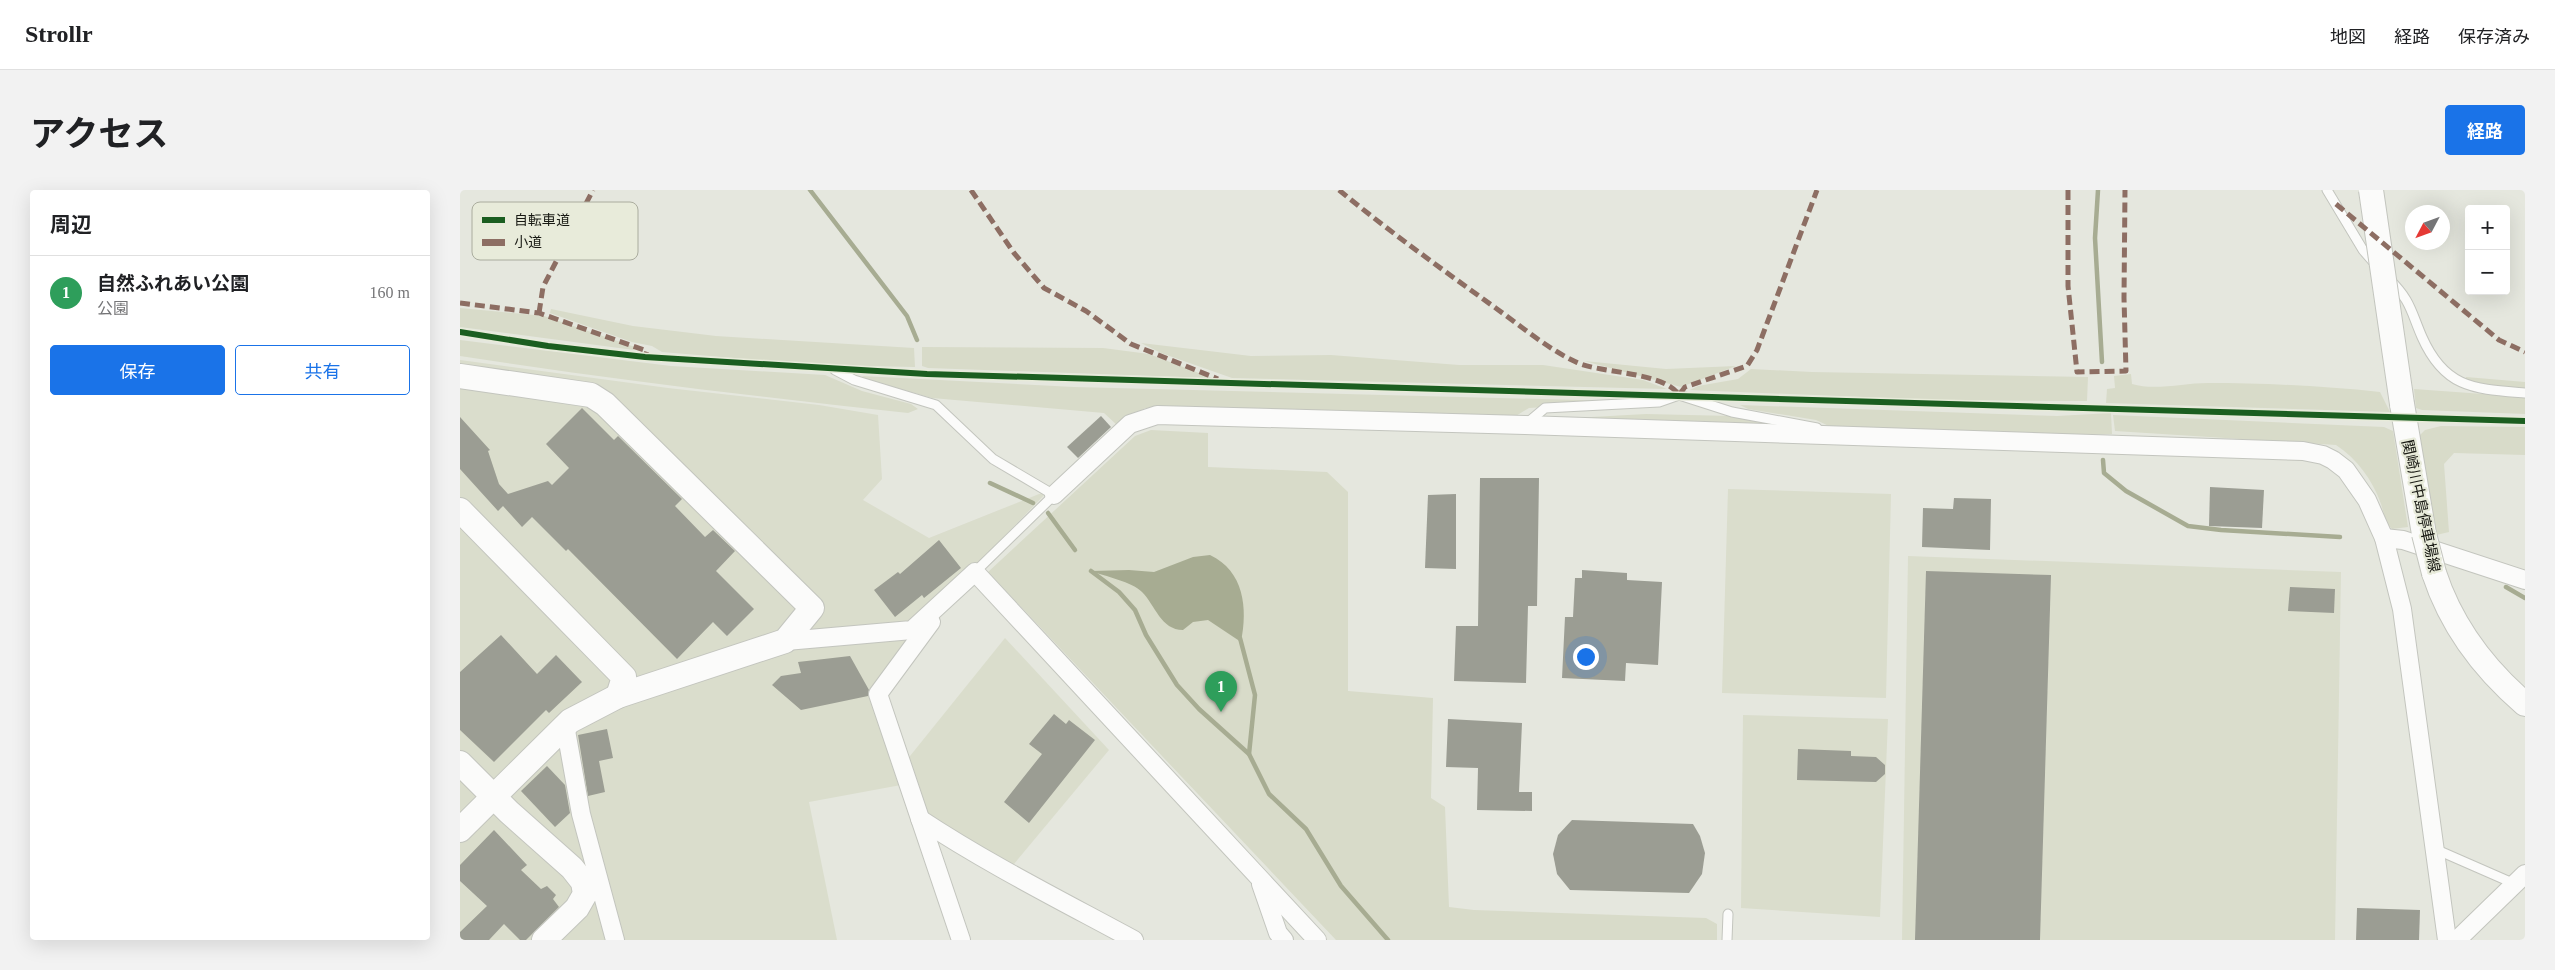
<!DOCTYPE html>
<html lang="ja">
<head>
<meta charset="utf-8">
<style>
  body { margin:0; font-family:"Times New Roman","Noto Sans JP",serif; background:#f2f2f2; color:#202124 }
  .controls { position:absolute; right:15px; top:15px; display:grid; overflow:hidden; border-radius:5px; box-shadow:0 5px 20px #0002 }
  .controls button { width:45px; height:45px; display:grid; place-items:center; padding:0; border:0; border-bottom:1px solid #e0e0e0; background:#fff; color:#202124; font:25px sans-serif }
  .compass { position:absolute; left:1945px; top:15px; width:45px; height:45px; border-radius:50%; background:#fff; box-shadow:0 5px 20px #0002; rotate:229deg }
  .you { position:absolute; left:1125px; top:466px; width:18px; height:18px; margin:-12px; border:4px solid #fff; border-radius:50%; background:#1a73e8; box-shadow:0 0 0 8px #1a73e833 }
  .badge { display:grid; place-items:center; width:32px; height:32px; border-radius:50%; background:#1a73e8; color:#fff; font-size:16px; font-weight:700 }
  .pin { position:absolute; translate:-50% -41px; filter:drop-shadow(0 1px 2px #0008) }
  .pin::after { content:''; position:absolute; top:26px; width:18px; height:15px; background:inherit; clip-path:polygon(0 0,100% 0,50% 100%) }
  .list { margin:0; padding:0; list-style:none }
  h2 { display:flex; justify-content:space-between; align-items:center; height:65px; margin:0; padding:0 20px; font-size:21px }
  h2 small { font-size:16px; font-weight:400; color:#757577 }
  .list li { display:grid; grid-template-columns:32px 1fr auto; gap:15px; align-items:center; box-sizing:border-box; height:75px; padding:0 20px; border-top:1px solid #e0e0e0 }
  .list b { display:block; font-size:19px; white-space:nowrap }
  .list p { margin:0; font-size:16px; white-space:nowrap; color:#757577 }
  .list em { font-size:16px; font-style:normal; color:#757577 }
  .actions { display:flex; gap:10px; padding:15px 20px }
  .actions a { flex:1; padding:11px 0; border:1px solid #1a73e8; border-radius:5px; text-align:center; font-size:18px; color:#1a73e8 }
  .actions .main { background:#1a73e8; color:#fff }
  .map { position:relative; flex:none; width:2065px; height:750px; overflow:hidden; border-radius:5px }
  header { display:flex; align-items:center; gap:30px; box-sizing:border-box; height:70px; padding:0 25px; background:#fff; border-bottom:1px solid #e0e0e0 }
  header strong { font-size:24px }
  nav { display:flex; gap:28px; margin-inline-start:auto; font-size:18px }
  .intro { display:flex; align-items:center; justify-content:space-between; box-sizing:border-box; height:120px; padding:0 30px }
  h1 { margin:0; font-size:35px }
  .button { padding:12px 22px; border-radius:5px; background:#1a73e8; color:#fff; font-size:18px; font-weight:700 }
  main { display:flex; gap:30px; padding:0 30px }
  aside { flex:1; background:#fff; border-radius:5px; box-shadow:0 5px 20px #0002 }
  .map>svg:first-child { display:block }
</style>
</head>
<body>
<header>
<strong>Strollr</strong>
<nav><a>地図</a><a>経路</a><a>保存済み</a></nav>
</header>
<div class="intro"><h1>アクセス</h1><a class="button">経路</a></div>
<main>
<aside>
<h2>周辺<small></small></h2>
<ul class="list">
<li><span class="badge" style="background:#2e9e5b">1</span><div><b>自然ふれあい公園</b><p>公園</p></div><em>160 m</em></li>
</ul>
<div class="actions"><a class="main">保存</a><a>共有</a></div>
</aside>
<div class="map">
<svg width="2065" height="750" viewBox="0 0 2065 750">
  <rect width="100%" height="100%" fill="#e5e7de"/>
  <!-- built -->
  <g fill="#daddcc">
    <polygon points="0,170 208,198 359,215 418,225 422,289 403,310 469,348 589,300 492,401 415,502 441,595 349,612 377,750 0,750"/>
    <polygon points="1268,299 1431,304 1426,508 1262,503"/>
    <polygon points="1448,366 1881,382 1875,750 1442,750"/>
    <polygon points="545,448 649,560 549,680 464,626 446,571"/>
    <polygon points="1283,525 1428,529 1420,727 1281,718"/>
  </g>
  <!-- green -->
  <g fill="#d8dbc9">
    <polygon points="0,118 84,126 175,157 174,160 0,137"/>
    <polygon points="91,119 173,136 256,146 454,158 455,177 356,175 202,162 192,156 172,152 90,123"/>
    <path d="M 0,150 L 211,176 L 365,185 L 402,201 L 451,214 L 458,219 L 448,223 C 299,207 149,189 0,166 Z"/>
    <polygon points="681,153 791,166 871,165 999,175 1083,175 1183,190 1207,199 772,188 701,163"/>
    <polygon points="462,157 643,158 689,164 752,188 468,178 462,176"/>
    <polygon points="1124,171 1206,179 1276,176 1221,197"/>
    <polygon points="1291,179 1352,182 1628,187 1627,211 1478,210 1230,200 1238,196 1278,189"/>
    <path d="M 1671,184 L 1672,194 C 1695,201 1723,193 1748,193 C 1805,193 1863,196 1920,202 L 1930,222 L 1646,213 L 1647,199 L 1655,198 L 1654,186 Z"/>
    <polygon points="402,186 614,197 1156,211 1151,213 1069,218 1054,227 730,221 685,218 658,236 644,223 472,208 406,189"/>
    <polygon points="2006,187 2065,192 2065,200 2006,191"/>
    <polygon points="1954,199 2065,207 2065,224 1962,220 1956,218"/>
    <polygon points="1280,215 1597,226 1651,223 1652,244 1557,246 1371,237 1356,230 1288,219"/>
    <polygon points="1186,224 1272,226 1327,236 1095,229"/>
    <path d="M 1653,225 L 1924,237 L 1933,241 L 1948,337 L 1932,339 C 1925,332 1924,323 1921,314 C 1912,289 1897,269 1876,255 L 1655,241 Z"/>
    <polygon points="1981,236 2065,237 2065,265 1994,263 1984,274 1989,342 1972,346 1959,246 1965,240"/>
    <polygon points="691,240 748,243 748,277 867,282 888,302 888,501 973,508 971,608 985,617 989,717 1014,720 1246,728 1257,734 1257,750 876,750 528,382 675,246"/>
  </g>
  <!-- water -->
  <path fill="#a7ac92" d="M 750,365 C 784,381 788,418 781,452 L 748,430 L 733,432 L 723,440 C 701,440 695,415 682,402 C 673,392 644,386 631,381 L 669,380 L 694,382 L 733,367 Z"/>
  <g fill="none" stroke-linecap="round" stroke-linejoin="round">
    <!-- stream -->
    <g stroke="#a7ac92" stroke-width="4.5">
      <polyline points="350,0 447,126 457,150"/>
      <polyline points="1638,0 1635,48 1642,172"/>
      <polyline points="1643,270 1644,283 1666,301 1728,336 1761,340 1880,347"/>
      <polyline points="530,293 573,313"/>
      <polyline points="588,323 615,360"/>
      <polyline points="631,381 659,402 675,420 686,445 717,495 739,519 789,564 809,604 846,639 881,696 928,750"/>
      <polyline points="2046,397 2065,408"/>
      <polyline points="780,448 795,505 789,564"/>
    </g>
  </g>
  <!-- building -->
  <g fill="#9b9d93">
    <polygon points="122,218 154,250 158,246 222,309 215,316 245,347 253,340 275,361 256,381 294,419 267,446 253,432 217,469 108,359 106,361 72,327 62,337 43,316 38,321 0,279 0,227 30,260 28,261 39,294 48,304 88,291 92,295 109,278 86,254"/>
    <polygon points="641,226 651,237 618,268 607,257"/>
    <polygon points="1020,288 1079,288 1077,416 1068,416 1066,493 994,491 996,436 1018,436"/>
    <polygon points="1750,297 1804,300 1802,338 1749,336"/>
    <polygon points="996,304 996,379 965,378 968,305"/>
    <polygon points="1494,308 1531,309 1530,360 1462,357 1463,318 1493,319"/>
    <polygon points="479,350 501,378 464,408 462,405 435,427 414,400 438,382 440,384"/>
    <polygon points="1122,380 1167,383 1167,390 1202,392 1198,475 1166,473 1165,491 1102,488 1105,427 1113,427 1115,388 1122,388"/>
    <polygon points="1466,381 1591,385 1580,750 1455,750"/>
    <polygon points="1830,397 1875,399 1874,423 1828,421"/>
    <polygon points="41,445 77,484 96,465 122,492 89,523 86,520 34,572 0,540 0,482"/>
    <polygon points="390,466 409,500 408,506 341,520 312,495 321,486 341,483 338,472"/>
    <polygon points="594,524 606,534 609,530 635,550 569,633 544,612 582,564 569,554"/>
    <polygon points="988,529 1062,533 1059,602 1072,602 1072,621 1017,620 1018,578 986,577"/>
    <polygon points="147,539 153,568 139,571 145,602 128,606 118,545"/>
    <polygon points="1338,559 1391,561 1391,566 1416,567 1425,575 1425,584 1416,592 1337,590"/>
    <polygon points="87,576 105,595 110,623 95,637 61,601"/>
    <polygon points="1112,630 1233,634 1240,646 1245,663 1242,684 1229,703 1110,700 1097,684 1093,664 1098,645"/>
    <polygon points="34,640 67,675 61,680 81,699 87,696 96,705 93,709 99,717 66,750 60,750 44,734 29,750 0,750 0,742 27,716 0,691 0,675"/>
    <polygon points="1897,718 1960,720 1959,750 1896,750"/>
  </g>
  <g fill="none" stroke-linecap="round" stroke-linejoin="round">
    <defs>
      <g id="lane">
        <polyline points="1867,0 1903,60 1916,75"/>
        <path d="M 1928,88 C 1951,111 1950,119 1962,147 C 1985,199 2015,199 2065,203"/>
        <polyline points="375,180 394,190 476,215 533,269 594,305 515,382"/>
        <polyline points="1066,234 1085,218 1199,212 1219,205 1272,222 1357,238"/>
        <polyline points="1975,659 2055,694"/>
        <polyline points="1267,750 1268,724"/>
      </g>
      <g id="street">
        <polyline points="594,305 670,234 697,225 1065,235 1843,261 1863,265 1873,270 1886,280 1907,310 1924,348 1942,419 1987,750"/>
        <polyline points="1924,348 1943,350 2065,390"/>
        <polyline points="471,432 418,504 501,750"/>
        <polyline points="326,451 452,440 515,382 857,750"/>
        <polyline points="105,535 121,624 155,750"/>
        <path d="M 460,629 C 528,674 602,711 674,750"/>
        <polyline points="801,694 818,743 824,750"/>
        <polyline points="1997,750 2065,684"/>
      </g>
      <g id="secondary">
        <polyline points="0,186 131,205 145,214 352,418 325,451 158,506 110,531 0,640"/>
        <polyline points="1942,214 1964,344"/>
        <polyline points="0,320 164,487 158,506"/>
        <path d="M 1974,383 C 1991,435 2024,479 2065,514"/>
        <polyline points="0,573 49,622 112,678 123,692 125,704 117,718 84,750"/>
      </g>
    </defs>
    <!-- lane casing -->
    <use href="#lane" stroke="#c3c5be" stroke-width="11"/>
    <!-- street casing -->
    <use href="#street" stroke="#c3c5be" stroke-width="20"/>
    <!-- secondary casing -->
    <use href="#secondary" stroke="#c3c5be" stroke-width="26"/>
    <!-- lane -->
    <use href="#lane" stroke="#fbfbfa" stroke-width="9"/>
    <!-- street -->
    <use href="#street" stroke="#fbfbfa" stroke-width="18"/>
    <!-- secondary -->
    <use href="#secondary" stroke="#fbfbfa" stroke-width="24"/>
    <defs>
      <g id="secondary-bridge">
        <polyline points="1911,0 1942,214"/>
        <polyline points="1964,344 1974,383"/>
      </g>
    </defs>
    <!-- secondary-bridge casing -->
    <use href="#secondary-bridge" stroke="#c3c5be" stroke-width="26" stroke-linecap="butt"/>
    <!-- secondary-bridge -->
    <use href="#secondary-bridge" stroke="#fbfbfa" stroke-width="24"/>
    <!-- quiet -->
    <g stroke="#8d6e63" stroke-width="5" stroke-dasharray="10 5" stroke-linecap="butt">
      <polyline points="511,0 554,63 584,98 626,121 671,154 758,189"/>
      <path d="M 879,0 C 930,42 983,80 1037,119 C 1062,137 1088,159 1116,172 C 1141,184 1203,181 1219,205 L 1225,197 L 1287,176 L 1297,160 L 1357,0"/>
      <polyline points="1608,0 1608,96 1617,182 1666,181 1664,108 1665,0"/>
      <polyline points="1876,14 2039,150 2065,162"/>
      <polyline points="0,113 79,123 187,161 185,167"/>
      <polyline points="79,123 83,97 133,0"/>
    </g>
    <defs>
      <polyline id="cycleway" points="0,142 88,156 185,167 467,184 2065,231"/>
    </defs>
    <!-- cycleway casing -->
    <use href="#cycleway" stroke="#e8ebda" stroke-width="9"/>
    <!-- cycleway -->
    <use href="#cycleway" stroke="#1b5e20" stroke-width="6"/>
  </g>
  <g text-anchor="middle" stroke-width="4.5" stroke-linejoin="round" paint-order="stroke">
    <!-- street labels -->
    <g font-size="15" fill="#181913" stroke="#e8ebda">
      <text transform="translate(1961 316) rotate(78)" y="5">関崎川中島停車場線</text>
    </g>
  </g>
  <!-- legend -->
  <rect x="12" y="12" width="166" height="58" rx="8" fill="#e8ebda" stroke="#aaac9e" stroke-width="1"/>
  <rect x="22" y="27" width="23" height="6" fill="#1b5e20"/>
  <rect x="22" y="49" width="23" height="7" fill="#8d6e63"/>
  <g font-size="14" fill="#181913">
    <text x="54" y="35">自転車道</text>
    <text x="54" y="57">小道</text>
  </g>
</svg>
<div class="controls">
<button>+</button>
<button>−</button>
</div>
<svg class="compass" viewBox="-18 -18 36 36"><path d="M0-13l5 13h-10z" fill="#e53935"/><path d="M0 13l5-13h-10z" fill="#757577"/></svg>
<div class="you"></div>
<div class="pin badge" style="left:761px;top:522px;background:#2e9e5b">1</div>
</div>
</main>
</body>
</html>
